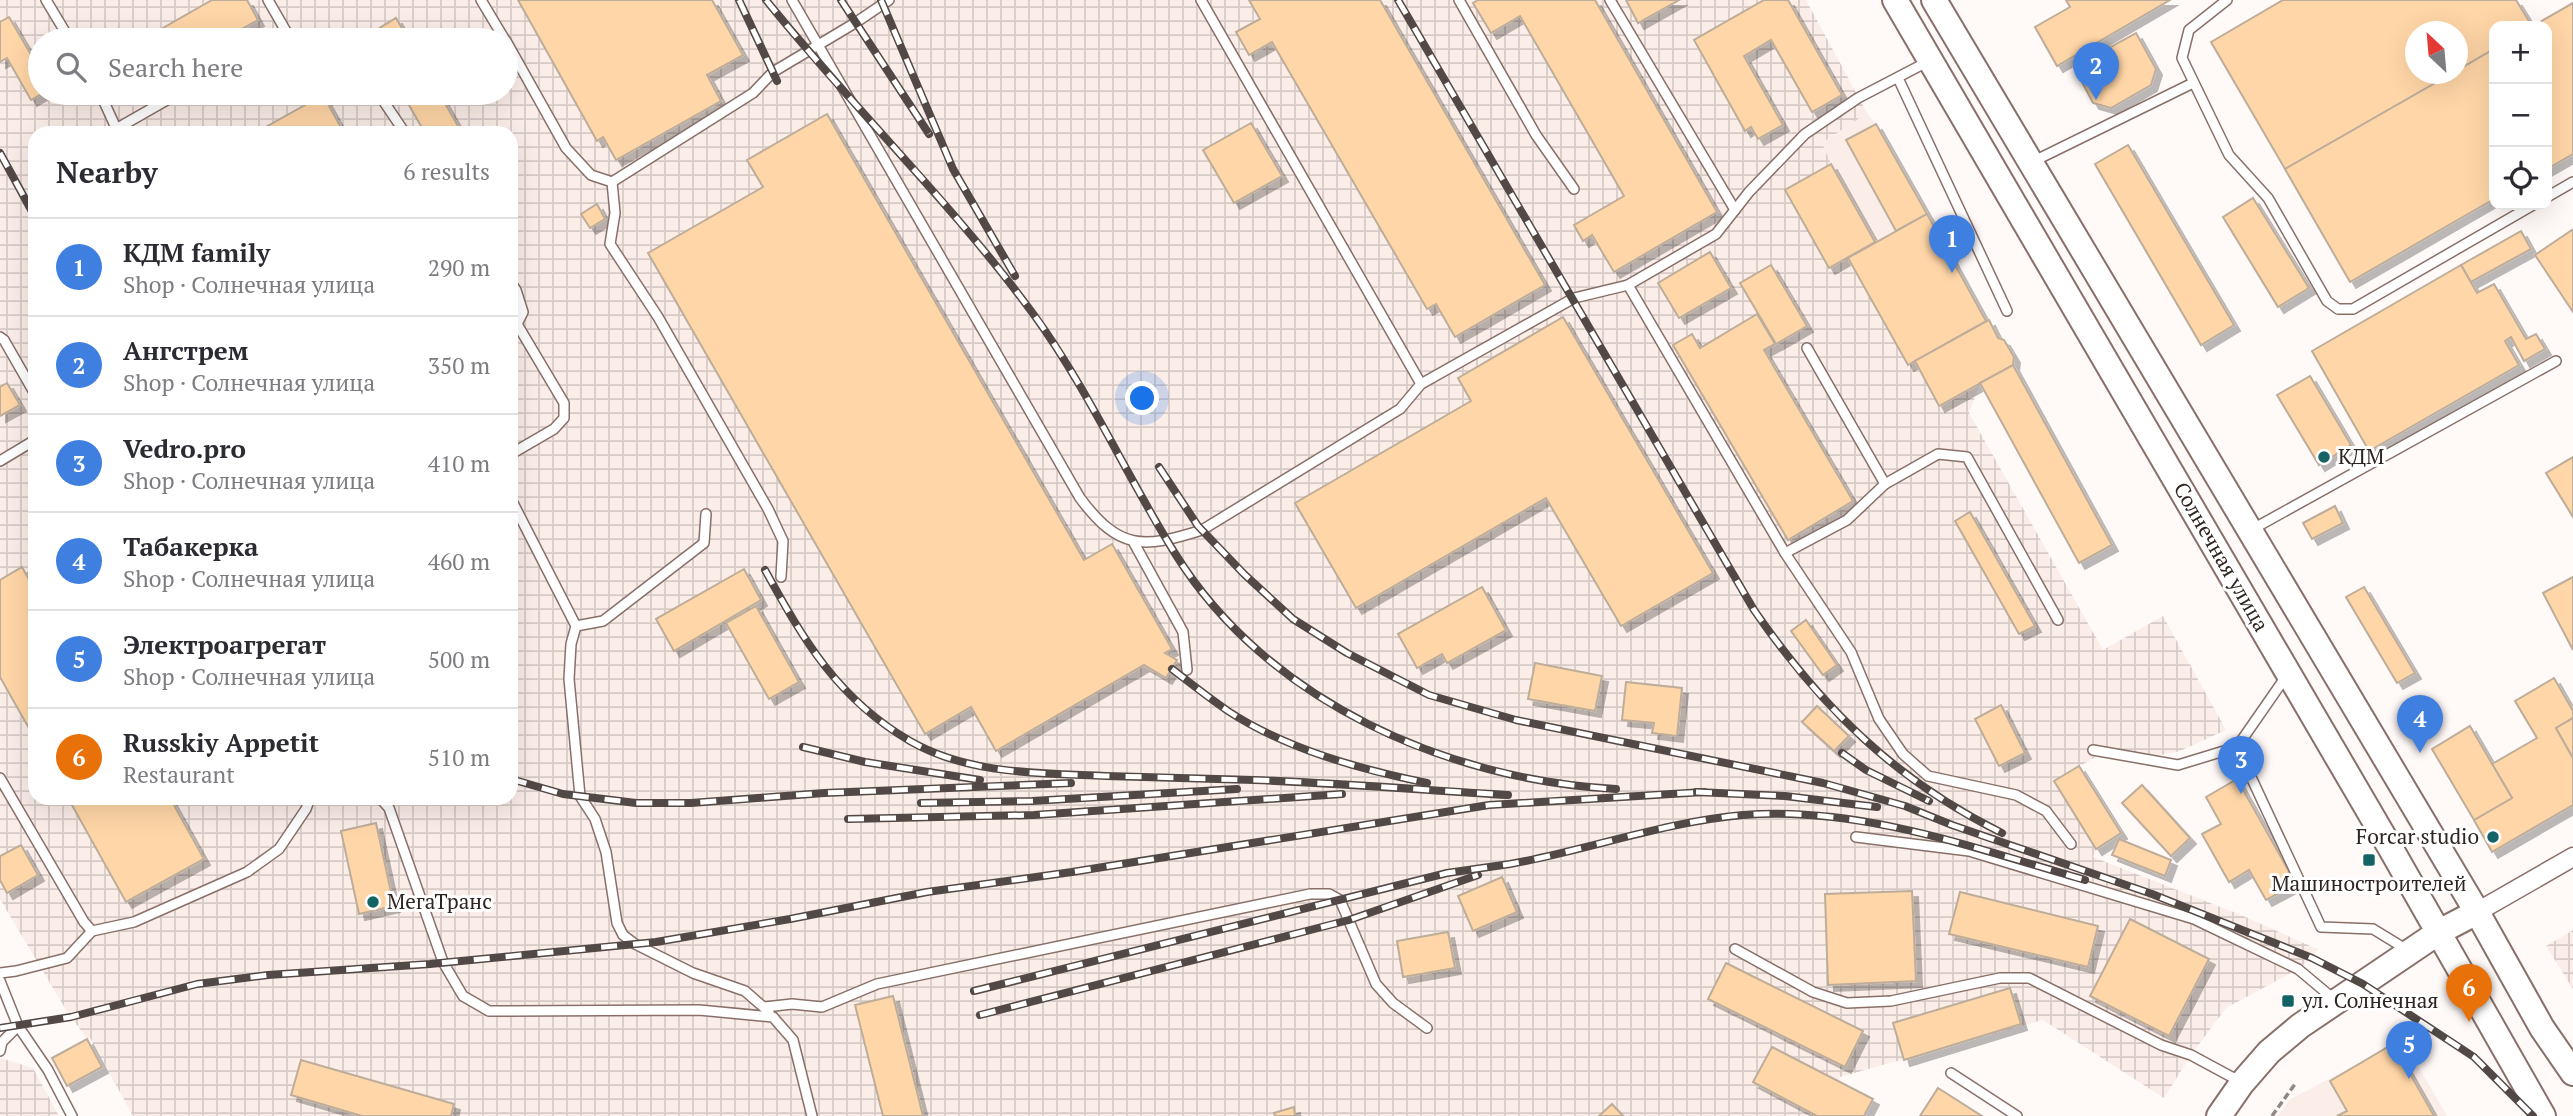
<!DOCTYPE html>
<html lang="en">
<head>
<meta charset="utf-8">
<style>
  body { margin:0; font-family:"PT Serif",serif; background:#f7f7f7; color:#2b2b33 }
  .controls { position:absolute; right:21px; top:21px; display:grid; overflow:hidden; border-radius:14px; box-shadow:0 7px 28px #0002 }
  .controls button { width:63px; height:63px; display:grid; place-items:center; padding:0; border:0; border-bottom:2px solid #e1e1e2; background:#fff; color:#2b2b33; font:35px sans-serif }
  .compass { position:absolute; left:2405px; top:21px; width:63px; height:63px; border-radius:50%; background:#fff; box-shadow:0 7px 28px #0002; rotate:334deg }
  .you { position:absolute; left:1143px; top:399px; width:24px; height:24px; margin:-18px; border:5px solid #fff; border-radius:50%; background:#1a73e8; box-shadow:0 0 0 10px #1a73e833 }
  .badge { display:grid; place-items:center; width:46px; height:46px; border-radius:50%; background:#db2777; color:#fff; font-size:23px; font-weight:700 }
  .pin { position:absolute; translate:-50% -58px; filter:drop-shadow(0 2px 4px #0008) }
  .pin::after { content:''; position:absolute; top:37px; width:24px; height:21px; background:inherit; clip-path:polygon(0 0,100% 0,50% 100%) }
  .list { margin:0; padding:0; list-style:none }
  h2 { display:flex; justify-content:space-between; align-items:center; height:91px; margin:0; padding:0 28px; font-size:30px }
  h2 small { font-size:23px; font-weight:400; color:#7c7c81 }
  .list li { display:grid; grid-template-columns:46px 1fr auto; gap:21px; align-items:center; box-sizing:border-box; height:98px; padding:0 28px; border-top:2px solid #e1e1e2 }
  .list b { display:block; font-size:26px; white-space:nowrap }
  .list p { margin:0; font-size:23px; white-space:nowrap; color:#7c7c81 }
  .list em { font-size:23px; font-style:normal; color:#7c7c81 }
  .icon { flex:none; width:38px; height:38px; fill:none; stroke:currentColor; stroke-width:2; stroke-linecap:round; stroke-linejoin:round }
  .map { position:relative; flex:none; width:2573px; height:1116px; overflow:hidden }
  .search { position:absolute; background:#fff; box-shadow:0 7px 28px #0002; left:28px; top:28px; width:490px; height:77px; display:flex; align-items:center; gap:18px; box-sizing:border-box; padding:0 24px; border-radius:38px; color:#7c7c81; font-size:26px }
  .panel { position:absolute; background:#fff; box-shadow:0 7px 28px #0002; left:28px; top:126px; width:490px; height:679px; border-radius:21px }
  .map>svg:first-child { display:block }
</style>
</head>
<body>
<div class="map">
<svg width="2573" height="1116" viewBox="0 0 2573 1116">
  <defs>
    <pattern id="industrial-grid" width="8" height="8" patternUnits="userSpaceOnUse" patternTransform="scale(1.75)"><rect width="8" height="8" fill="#fbede8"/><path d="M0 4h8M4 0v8" fill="none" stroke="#d7cbc7"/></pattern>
    <filter id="shadow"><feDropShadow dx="6" dy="6" stdDeviation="0" flood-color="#0004"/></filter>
  </defs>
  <rect width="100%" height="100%" fill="#fff9f8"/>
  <!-- built -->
  <g fill="#fbede8">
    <polygon points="1867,113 1876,124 1927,214 1875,242 1831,164 1822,143"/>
    <polygon points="2403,1040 2447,1116 2278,1116 2289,1100"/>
  </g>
  <!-- industrial -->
  <g fill="url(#industrial-grid)" fill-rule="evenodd">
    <path d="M 0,0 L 1806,0 L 1867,113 L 1822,143 L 1831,164 L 1875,242 L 1927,214 L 1986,321 L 1989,320 L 1998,338 L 2004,340 L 2014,357 L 1980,383 L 1969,413 L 2103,650 L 2163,616 L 2226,730 L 2180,751 L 2130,762 L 2104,752 L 2055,781 L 2096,849 L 2093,857 L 2241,915 L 2317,949 L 2312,958 L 2298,969 L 2226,1008 L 2191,1055 L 2164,1098 L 2043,1020 L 1840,1077 L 1838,1082 L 1873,1099 L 1864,1116 L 133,1116 L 90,1038 L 87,1039 L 66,1010 L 0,899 ZM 40,40 L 506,40 L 506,93 L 40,93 ZM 35,133 L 511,133 L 511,798 L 35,798 Z"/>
    <polygon points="2573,930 2573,989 2546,946"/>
    <polygon points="0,1058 33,1068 59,1116 0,1116"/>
  </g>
  <!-- building -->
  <g fill="#ffd6a7" stroke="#bdad9a" stroke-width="2" filter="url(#shadow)">
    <polygon points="212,0 247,0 258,20 222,40 142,40"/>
    <polygon points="518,0 712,0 743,55 707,75 721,101 616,160 603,137 597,141"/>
    <polygon points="1249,0 1380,0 1545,285 1455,337 1436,304 1427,309 1272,42 1249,55 1236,32 1260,19"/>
    <polygon points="1478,0 1595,0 1717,212 1614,272 1592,235 1583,241 1574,225 1624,196 1520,16 1491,33 1473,3"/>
    <polygon points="1626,0 1679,0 1638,23"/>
    <polygon points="1764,0 1788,0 1842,95 1812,112 1771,40 1744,56 1783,125 1758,139 1751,127 1745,131 1694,40"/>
    <polygon points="2066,0 2170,0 2057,66 2035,27 2070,7"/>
    <polygon points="2283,0 2516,0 2532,26 2494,26 2494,49 2458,70 2458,32 2416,32 2416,74 2451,74 2285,169 2211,42"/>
    <polygon points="2573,3 2573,154 2547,169 2547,26 2533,26"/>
    <polygon points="9,17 40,70 40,93 43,93 31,100 7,58 0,62 0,22"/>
    <polygon points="396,18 409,40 371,40 368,35"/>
    <polygon points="2136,33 2156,69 2151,85 2111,108 2093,103 2074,67"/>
    <polygon points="2494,49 2494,199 2350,282 2285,169 2451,74 2458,74 2458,70"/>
    <polygon points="402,93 439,93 462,133 425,133"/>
    <polygon points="323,95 344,133 255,133"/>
    <polygon points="827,114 1084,560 1112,544 1172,649 1165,653 1177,660 1166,678 1144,665 996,751 971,707 925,734 648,253 763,187 747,160"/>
    <polygon points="1251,123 1282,176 1234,203 1203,150"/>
    <polygon points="1876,124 1927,214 1896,231 1846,140"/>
    <polygon points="2128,145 2234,325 2201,345 2095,164"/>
    <polygon points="1831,164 1875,242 1829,268 1785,190"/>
    <polygon points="2253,198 2309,288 2278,307 2223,217"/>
    <polygon points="597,204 605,219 590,228 581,214"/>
    <polygon points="1927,214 1986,321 1908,365 1848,258"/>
    <polygon points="2572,230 2573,232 2573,312 2535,255"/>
    <polygon points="2521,231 2531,249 2471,282 2461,265"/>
    <polygon points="1710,252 1731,288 1679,318 1658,283"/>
    <polygon points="1771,265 1807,326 1776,344 1740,283"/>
    <polygon points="2461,265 2477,293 2494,284 2526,339 2536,334 2545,349 2524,361 2511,337 2505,341 2519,365 2369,451 2312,351"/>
    <polygon points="1757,314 1775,344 1764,350 1853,501 1788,540 1673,345 1692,334 1700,348"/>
    <polygon points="1563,317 1713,573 1621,626 1546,498 1356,608 1295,503 1471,401 1458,378"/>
    <polygon points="1989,320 1998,338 2004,340 2014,357 2013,365 1939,406 1915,361"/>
    <polygon points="2013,365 2112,545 2079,563 1980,383"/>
    <polygon points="2310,376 2351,445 2319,465 2277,395"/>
    <polygon points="7,383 20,405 0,416 0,387"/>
    <polygon points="2573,457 2573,517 2546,473"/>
    <polygon points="2335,506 2343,523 2312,539 2303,523"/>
    <polygon points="1970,512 2035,626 2019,634 1955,521"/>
    <polygon points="22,567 35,590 35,739 0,677 0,580"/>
    <polygon points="744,569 761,600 674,651 656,619"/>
    <polygon points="2573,577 2573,650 2543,593"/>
    <polygon points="1482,587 1506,630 1447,663 1442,654 1417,668 1398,634"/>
    <polygon points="2364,587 2415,673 2397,683 2346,597"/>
    <polygon points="756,606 799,682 769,699 726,623"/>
    <polygon points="1806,620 1837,665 1823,675 1791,631"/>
    <polygon points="1535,663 1602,676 1595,711 1528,699"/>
    <polygon points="2554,678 2573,711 2573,718 2556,728 2573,758 2573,805 2492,852 2474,820 2512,798 2492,764 2537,738 2515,701"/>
    <polygon points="1626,682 1682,688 1677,736 1652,733 1654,723 1622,720"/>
    <polygon points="2001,705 2025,753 1999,766 1975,719"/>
    <polygon points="1817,706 1849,736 1834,751 1802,722"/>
    <polygon points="2573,718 2573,758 2556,728"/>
    <polygon points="2470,726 2512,798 2474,820 2432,749"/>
    <polygon points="2079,766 2121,833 2096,849 2054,781"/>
    <polygon points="2237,779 2296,884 2266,900 2249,870 2229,882 2202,834 2221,824 2206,797"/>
    <polygon points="2142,785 2190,838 2171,856 2122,803"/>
    <polygon points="68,798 170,798 204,859 126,902"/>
    <polygon points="376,823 394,906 359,914 341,831"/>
    <polygon points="2119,839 2171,860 2165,876 2112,855"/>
    <polygon points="21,845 38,875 7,893 0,880 0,856"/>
    <polygon points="1502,877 1517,912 1473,931 1458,896"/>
    <polygon points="1912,891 1916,981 1828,985 1825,894"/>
    <polygon points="1960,892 2098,926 2088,967 1949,934"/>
    <polygon points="2130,919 2209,959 2169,1036 2090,996"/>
    <polygon points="1448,932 1455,968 1403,977 1397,941"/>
    <polygon points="1726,963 1863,1031 1845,1067 1708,999"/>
    <polygon points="2010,988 2021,1024 1904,1060 1893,1023"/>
    <polygon points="893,996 923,1116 883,1116 855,1005"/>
    <polygon points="87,1039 102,1067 67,1086 52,1058"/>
    <polygon points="2393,1044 2434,1116 2337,1116 2347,1111 2330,1081"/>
    <polygon points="1772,1047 1873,1099 1864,1116 1817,1116 1753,1082"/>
    <polygon points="301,1060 454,1104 451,1116 362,1116 291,1095"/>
    <polygon points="1938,1088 1982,1116 1920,1116"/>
    <polygon points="1612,1104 1623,1116 1599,1116"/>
    <polygon points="1294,1107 1295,1116 1275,1116 1274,1113"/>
  </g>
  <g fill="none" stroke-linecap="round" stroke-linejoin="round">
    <defs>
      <g id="lane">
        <polyline points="46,0 70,40"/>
        <polyline points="268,0 287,33 274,40"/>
        <polyline points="481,0 505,40"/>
        <path d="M 792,0 L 1080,498 C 1119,550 1142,549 1202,530 L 1400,409 L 1421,384 L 1574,298 L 1628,285 L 1716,234 L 1749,192 L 1805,134 L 1858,98 L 1929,61"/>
        <polyline points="1201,0 1421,384"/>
        <polyline points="1459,0 1536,135 1574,189"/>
        <polyline points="1610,0 1735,210"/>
        <polyline points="2227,0 2189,30 2182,58 2229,155 2268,198 2327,301 2338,309 2353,309 2533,205"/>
        <polyline points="287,33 299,40"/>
        <polyline points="506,41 566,148 591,175 612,182 753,93 773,72 855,23 889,0"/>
        <polyline points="1898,78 2007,311"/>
        <polyline points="100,93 116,128"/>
        <polyline points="378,93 405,133"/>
        <polyline points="109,133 179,93"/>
        <polyline points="2032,162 2193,83"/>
        <polyline points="612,182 615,213 610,244 658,317 768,509 783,541 781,577"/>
        <polyline points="2547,197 2573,182"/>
        <polyline points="511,283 516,290 523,312 517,324 564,403 564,418 554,429 511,454"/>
        <polyline points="1628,285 1785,553 1851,652 1879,719 1903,754 1928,776 2016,795 2046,811 2071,844"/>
        <polyline points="0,337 4,340 35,394"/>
        <polyline points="1807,348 1885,484"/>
        <polyline points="0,461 35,440"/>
        <polyline points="511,499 576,626 571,644 569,679 580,796 595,819 606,852 617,923 623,935 635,944 693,973 745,991 769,1012"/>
        <polyline points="2251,530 2556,361"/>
        <polyline points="1134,543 1183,632 1187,670"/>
        <polyline points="1785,553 1847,520 1885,484 1938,454 1967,457 2058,620"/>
        <polyline points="576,626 603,621 704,543 706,514"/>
        <polyline points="2237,747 2321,927 2373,929 2409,951"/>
        <polyline points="2093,750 2178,765 2237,747 2287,675"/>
        <polyline points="0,778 84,922 92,931 134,922 247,872 279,849 306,809 310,798"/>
        <polyline points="380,798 389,808 443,962 463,996 489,1011 699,1010 773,1017 793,1040 812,1116"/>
        <polyline points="1856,837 1969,851 2194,919 2298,969 2335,1000"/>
        <polyline points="1735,949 1813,992 1847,1003 1891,1001 2000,978 2029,978 2161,1045 2191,1055 2241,1082"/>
        <polyline points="0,973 16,971 67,958 92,931"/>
        <polyline points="0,981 18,1026 48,1070 72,1116"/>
        <polyline points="765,1007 792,1004 822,1007 877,984 1310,894 1329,894 1340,900 1376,984 1393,1003 1427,1028"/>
        <polyline points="0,1051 2,1042 18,1026"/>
        <polyline points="1951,1073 2017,1116"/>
      </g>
      <polyline id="street" points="2477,912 2573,857"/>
      <g id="secondary">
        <polyline points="1895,0 2391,849 2543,1116"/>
        <polyline points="1934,0 2477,912 2542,1028 2573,1073"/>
        <polyline points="2219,1116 2242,1083 2269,1052 2300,1026 2439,932 2477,912"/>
      </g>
    </defs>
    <!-- lane casing -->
    <use href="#lane" stroke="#887069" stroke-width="12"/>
    <!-- street casing -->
    <use href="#street" stroke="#887069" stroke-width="21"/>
    <!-- secondary casing -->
    <use href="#secondary" stroke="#887069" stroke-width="28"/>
    <!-- path -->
    <polyline stroke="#908886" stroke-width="3.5" stroke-dasharray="7 3.5" stroke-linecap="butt" points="2272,1116 2295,1084"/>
    <!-- lane -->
    <use href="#lane" stroke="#fff" stroke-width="9"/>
    <!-- street -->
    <use href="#street" stroke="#fff" stroke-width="18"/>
    <!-- secondary -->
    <use href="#secondary" stroke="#fff" stroke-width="24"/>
    <defs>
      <g id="rail">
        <polyline points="739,0 777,81"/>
        <path d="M 766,0 C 852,107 953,204 1034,315 C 1088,389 1127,477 1176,555 C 1268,702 1448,780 1616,789"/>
        <polyline points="841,0 929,134"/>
        <polyline points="881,0 953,169 1015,276"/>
        <path d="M 1398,0 L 1754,610 C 1821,707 1895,780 2002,833"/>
        <polyline points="0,153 35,217"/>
        <polyline points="1159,467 1198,526 1244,574 1293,619 1347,653 1429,695 1516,720 1823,783 1905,806 1952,825 2152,894 2312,958 2363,984 2474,1057 2533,1116"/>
        <path d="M 765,570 C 804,641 838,699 910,741 C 969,775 1041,773 1106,776 C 1156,777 1205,779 1254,780 C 1339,783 1424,790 1508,795"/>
        <path d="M 1172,669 C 1190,683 1209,698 1228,711 C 1286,749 1359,769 1427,783"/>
        <polyline points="803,747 865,762 980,780"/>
        <polyline points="1842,753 1866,770 1929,801"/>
        <polyline points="511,779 563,794 636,803 691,803 824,793 1071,783"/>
        <polyline points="1696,792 1785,796 1877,807"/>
        <polyline points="921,803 1032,801 1237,789"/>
        <polyline points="848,819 1034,815 1342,794"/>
        <path d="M 974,991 L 1447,873 C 1468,870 1489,867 1510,864 C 1588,850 1663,822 1743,815 C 1861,806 1974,848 2085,880"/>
        <polyline points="980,1015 1349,920 1478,875"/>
        <polyline points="0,1028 71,1017 197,984 268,975 430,964 656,942 790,919 927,892 1072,872 1489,805 1704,792"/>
      </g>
    </defs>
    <!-- rail casing -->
    <use href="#rail" stroke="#524946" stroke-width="8"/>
    <!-- rail -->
    <use href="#rail" stroke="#fff" stroke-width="5" stroke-dasharray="16" stroke-linecap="butt"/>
  </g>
  <!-- markers -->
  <g fill="#146465" stroke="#fff" stroke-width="2.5">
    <circle cx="2324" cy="457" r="7"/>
    <circle cx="2493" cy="837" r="7"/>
    <rect x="2362" y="853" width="14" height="14" rx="3.5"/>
    <circle cx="373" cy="902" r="7"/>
    <rect x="2281" y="994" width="14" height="14" rx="3.5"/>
  </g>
  <g text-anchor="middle" stroke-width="6" stroke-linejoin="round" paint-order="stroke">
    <!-- poi labels -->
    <g font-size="21" fill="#2e2421" stroke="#fff" text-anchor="start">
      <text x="2338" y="464">КДМ</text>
      <text x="2479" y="844" text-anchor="end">Forcar studio</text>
      <text x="2369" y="891" text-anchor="middle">Машиностроителей</text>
      <text x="387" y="909">МегаТранс</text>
      <text x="2302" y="1008">ул. Солнечная</text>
    </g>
    <!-- street labels -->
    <g font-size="21" fill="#2e2421" stroke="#fff">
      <text transform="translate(2221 557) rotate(60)" y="7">Солнечная улица</text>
    </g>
  </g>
</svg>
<div class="controls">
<button>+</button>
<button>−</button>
<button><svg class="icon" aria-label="locate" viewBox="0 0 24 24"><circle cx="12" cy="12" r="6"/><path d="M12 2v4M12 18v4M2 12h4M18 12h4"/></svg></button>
</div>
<svg class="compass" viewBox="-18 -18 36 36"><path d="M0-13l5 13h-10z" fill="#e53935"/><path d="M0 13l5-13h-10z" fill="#7c7c81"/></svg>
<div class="you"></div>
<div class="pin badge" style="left:1952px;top:273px;background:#3f7fe0">1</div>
<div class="pin badge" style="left:2096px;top:100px;background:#3f7fe0">2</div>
<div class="pin badge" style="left:2241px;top:794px;background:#3f7fe0">3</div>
<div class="pin badge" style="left:2420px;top:753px;background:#3f7fe0">4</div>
<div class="pin badge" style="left:2409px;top:1079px;background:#3f7fe0">5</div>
<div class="pin badge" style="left:2469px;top:1022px;background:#e8710a">6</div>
<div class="search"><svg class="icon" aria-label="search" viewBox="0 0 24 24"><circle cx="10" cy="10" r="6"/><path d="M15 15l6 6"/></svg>Search here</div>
<section class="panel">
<h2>Nearby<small>6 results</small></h2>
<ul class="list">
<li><span class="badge" style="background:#3f7fe0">1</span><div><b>КДМ family</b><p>Shop · Солнечная улица</p></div><em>290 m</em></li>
<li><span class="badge" style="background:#3f7fe0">2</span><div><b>Ангстрем</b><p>Shop · Солнечная улица</p></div><em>350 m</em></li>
<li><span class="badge" style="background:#3f7fe0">3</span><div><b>Vedro.pro</b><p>Shop · Солнечная улица</p></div><em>410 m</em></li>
<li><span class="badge" style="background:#3f7fe0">4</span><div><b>Табакерка</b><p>Shop · Солнечная улица</p></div><em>460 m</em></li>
<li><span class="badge" style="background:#3f7fe0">5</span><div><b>Электроагрегат</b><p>Shop · Солнечная улица</p></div><em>500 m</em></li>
<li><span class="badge" style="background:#e8710a">6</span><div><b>Russkiy Appetit</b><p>Restaurant</p></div><em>510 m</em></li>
</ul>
</section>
</div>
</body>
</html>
